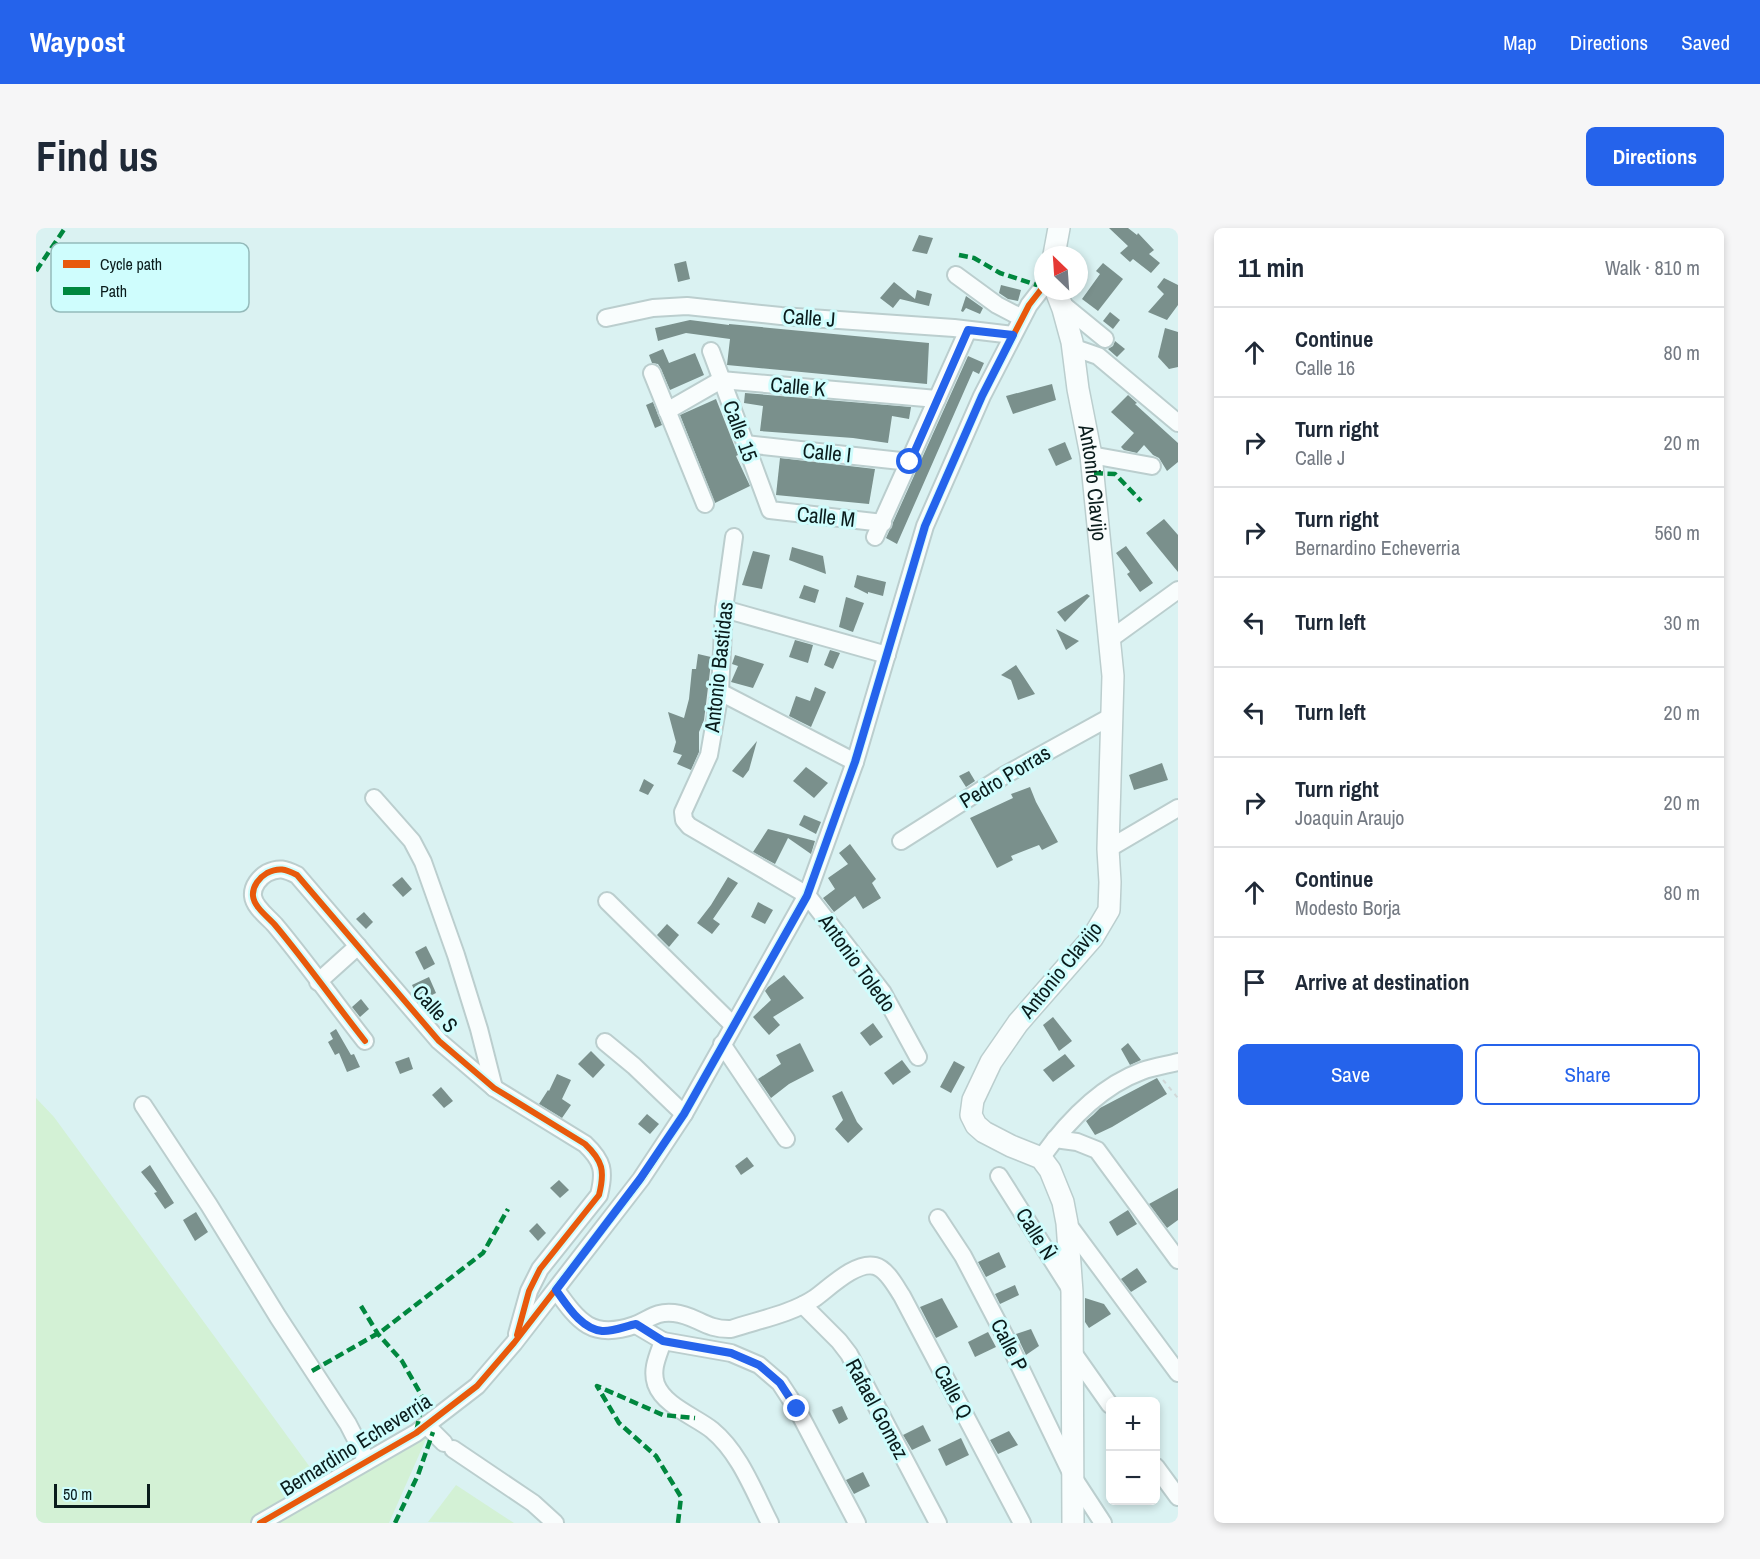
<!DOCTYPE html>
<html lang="en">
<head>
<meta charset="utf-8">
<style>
  body { margin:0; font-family:"Archivo Narrow",sans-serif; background:#f6f6f7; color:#1f2937 }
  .controls { position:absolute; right:18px; bottom:18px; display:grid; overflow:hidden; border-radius:9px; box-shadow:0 3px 9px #0003 }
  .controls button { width:54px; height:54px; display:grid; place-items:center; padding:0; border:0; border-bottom:2px solid #e0e1e3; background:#fff; color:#1f2937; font:30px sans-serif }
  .compass { position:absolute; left:998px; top:18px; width:54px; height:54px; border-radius:50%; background:#fff; box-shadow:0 3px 9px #0003; rotate:335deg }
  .scale { position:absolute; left:18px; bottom:15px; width:96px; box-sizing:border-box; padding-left:6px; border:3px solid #0a1c1c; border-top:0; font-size:16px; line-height:21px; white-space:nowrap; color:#0a1c1c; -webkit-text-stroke:4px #cffdfd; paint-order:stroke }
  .stop { position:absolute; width:18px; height:18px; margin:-14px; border:4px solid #2563eb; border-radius:50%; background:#fff }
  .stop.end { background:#2563eb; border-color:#fff; box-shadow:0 2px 6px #0008 }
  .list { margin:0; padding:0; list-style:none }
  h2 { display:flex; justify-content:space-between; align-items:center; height:78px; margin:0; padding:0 24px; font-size:26px }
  h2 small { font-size:20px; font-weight:400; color:#747a83 }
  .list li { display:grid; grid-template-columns:39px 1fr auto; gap:18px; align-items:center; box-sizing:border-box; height:90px; padding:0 24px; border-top:2px solid #e0e1e3 }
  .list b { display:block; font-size:22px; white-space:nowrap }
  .list p { margin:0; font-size:20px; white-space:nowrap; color:#747a83 }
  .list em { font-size:20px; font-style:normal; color:#747a83 }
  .actions { display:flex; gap:12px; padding:18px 24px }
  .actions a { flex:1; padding:14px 0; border:2px solid #2563eb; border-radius:9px; text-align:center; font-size:21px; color:#2563eb }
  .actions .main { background:#2563eb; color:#fff }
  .icon { flex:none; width:33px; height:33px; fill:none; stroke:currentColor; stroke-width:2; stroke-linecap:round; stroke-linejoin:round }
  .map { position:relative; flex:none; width:1142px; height:1295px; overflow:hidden; border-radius:9px }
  header { display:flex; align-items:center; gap:36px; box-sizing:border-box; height:84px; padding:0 30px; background:#2563eb; color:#fff }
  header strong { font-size:28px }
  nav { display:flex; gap:33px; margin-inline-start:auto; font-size:21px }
  .intro { display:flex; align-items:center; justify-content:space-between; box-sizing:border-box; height:144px; padding:0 36px }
  h1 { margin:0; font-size:42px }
  .button { padding:15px 27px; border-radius:9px; background:#2563eb; color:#fff; font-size:21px; font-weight:700 }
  main { display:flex; gap:36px; padding:0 36px }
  aside { flex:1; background:#fff; border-radius:9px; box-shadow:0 3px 9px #0003 }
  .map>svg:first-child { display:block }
</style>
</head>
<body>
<header>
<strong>Waypost</strong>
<nav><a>Map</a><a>Directions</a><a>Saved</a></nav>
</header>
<div class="intro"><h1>Find us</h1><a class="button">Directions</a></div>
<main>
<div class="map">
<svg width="1142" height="1295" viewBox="0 0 1142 1295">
  <rect width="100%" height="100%" fill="#daf2f2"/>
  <!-- green -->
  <g fill="#d3f1d5">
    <polygon points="0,870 18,889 287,1257 398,1193 353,1295 0,1295"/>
    <polygon points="420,1257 478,1295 392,1294"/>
  </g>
  <!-- building -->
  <g fill="#7a908c">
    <polygon points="1073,0 1092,0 1101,7 1102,5 1118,22 1113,26 1124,35 1115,45 1097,31 1094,34 1084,25 1092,18"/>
    <polygon points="883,7 897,10 891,26 876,23"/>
    <polygon points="650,33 654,51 642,54 638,36"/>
    <polygon points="1067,35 1087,51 1062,83 1046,71 1064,46 1060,43"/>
    <polygon points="1128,50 1142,57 1142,77 1131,92 1112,84 1128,66 1121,59"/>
    <polygon points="858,54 879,71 881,62 896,66 893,78 864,71 857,80 844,70"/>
    <polygon points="965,57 985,62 982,73 972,71 963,65"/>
    <polygon points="930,68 947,80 944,86 930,80 927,84 925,83"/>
    <polygon points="1074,84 1084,92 1077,101 1067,93"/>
    <polygon points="654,92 693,97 693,96 893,115 891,156 691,137 694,111 650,105 622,113 619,100"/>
    <polygon points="1129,100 1142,104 1142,139 1133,141 1122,129"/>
    <polygon points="1079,113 1089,121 1081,129 1072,121 1077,118"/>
    <polygon points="627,121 633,135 659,125 668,147 634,162 625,141 622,136 616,135 613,127"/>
    <polygon points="932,128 948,135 943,146 937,143 861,316 850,310"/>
    <polygon points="1016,156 1020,172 977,186 970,168"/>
    <polygon points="709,165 875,179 873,191 856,188 852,215 817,210 724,203 727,178 708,175"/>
    <polygon points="1092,167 1101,175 1099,176 1142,215 1142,234 1131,243 1123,230 1117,227 1108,217 1101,225 1088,222 1085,219 1098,205 1075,184"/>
    <polygon points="680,171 702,227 700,228 714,258 679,275 644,187"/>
    <polygon points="617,174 626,197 619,200 610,177"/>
    <polygon points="1029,214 1036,231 1020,238 1012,221"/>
    <polygon points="744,230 839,241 833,276 740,267"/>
    <polygon points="1128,291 1142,307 1142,344 1110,305"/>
    <polygon points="1090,318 1117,355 1104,364 1091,346 1094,344 1080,325"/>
    <polygon points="756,319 787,328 790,346 753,332"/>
    <polygon points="717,323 734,327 726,361 706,357"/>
    <polygon points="821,347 850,354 847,368 832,364 832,366 818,359"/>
    <polygon points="768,357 783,362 779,375 763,370"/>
    <polygon points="1051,366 1054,368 1029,394 1021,384"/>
    <polygon points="810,369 828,375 817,404 803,399"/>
    <polygon points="1020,401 1043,413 1030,422"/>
    <polygon points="759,412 777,417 772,435 753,429"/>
    <polygon points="794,422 804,425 797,441 788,437"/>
    <polygon points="662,426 675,429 674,443 668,492 663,504 663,524 655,542 641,536 646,527 637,524 640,514 632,484 648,490 653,471 656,441 660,441"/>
    <polygon points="699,427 728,436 717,460 695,454 702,438 696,436"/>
    <polygon points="980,437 999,466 982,472 975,452 965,447"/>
    <polygon points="779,459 790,464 775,499 753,488 760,468 774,473"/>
    <polygon points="721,513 713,542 707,550 696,543"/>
    <polygon points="1126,535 1132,552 1098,562 1093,547"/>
    <polygon points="770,539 792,555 778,570 757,553"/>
    <polygon points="933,543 939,553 930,559 923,548"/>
    <polygon points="608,551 618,557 612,567 603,563"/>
    <polygon points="994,559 1000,574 1022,614 1006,622 1003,617 975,628 977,632 961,640 934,590 977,570 975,566"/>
    <polygon points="768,587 785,594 780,606 763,597"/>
    <polygon points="732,601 779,613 775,626 752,610 739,636 717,624"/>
    <polygon points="814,616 840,651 836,655 845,670 827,681 819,668 798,684 787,670 799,661 792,650 812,636 803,625"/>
    <polygon points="366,649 376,661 367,669 356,657"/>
    <polygon points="692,649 702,655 677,691 684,696 676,706 661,695 675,677"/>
    <polygon points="722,674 737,682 729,696 715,689"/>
    <polygon points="328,684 337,694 330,701 320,691"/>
    <polygon points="631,696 643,707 633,719 621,707"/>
    <polygon points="390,718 399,736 388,742 379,724"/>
    <polygon points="748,747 768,770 737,789 744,797 733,807 717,789 735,772 729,763 732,759"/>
    <polygon points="393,749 400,765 384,773 376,757"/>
    <polygon points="325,771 333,781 324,789 316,779"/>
    <polygon points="1017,789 1036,813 1023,823 1007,797"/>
    <polygon points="837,795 847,809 834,818 824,805"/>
    <polygon points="300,801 315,827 318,826 324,839 311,844 303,825 299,827 292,814 297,811 294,805"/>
    <polygon points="764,815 778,843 753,856 735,870 722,851 745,836 740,827"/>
    <polygon points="1092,815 1105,832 1094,837 1085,821"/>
    <polygon points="555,823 569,837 557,850 542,836"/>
    <polygon points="1029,826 1039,838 1017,854 1007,842"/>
    <polygon points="373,829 377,841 364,846 359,834"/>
    <polygon points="866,832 875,844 857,857 848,845"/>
    <polygon points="918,833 929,839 915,865 904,859"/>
    <polygon points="521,846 535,852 526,871 535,877 526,890 503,876 512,862 513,863"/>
    <polygon points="1121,850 1131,866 1076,899 1059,907 1050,893 1057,887 1064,880"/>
    <polygon points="405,859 417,873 408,880 396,867"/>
    <polygon points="806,863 821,894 827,901 812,915 799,901 807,892 796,868"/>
    <polygon points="611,886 623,896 614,906 602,896"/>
    <polygon points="711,929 718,938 705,947 699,938"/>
    <polygon points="114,937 138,975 129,981 118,965 121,964 105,944"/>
    <polygon points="523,952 533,962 524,970 514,960"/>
    <polygon points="1142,960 1142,992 1131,1000 1113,976"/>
    <polygon points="1092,982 1101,996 1081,1008 1073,994"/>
    <polygon points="160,984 172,1004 159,1013 147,992"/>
    <polygon points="501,995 510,1005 502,1013 493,1003"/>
    <polygon points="963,1024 970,1039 950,1049 942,1034"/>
    <polygon points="1101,1040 1111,1054 1095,1064 1085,1051"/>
    <polygon points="979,1057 983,1067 964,1076 959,1066"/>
    <polygon points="906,1070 922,1099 900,1110 884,1079"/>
    <polygon points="1049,1070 1068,1076 1075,1086 1053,1100 1049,1094"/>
    <polygon points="995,1101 1003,1118 990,1127 980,1106"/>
    <polygon points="952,1104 960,1119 939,1129 932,1114"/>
    <polygon points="806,1178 812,1191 803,1196 796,1182"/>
    <polygon points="887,1197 895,1213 876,1222 867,1207"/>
    <polygon points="973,1203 982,1217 962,1226 954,1212"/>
    <polygon points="925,1210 933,1227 910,1238 902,1221"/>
    <polygon points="827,1244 834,1258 818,1266 810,1252"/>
  </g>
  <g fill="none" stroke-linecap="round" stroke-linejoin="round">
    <defs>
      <g id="minor">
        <polyline points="920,47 961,77 986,90"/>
        <polyline points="1025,75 1069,111"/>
        <polyline points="570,90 617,80 651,78 745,88 918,100 977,107"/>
        <polyline points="1036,119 1062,128 1142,195"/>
        <polyline points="675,123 734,282 847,295"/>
        <polyline points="616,145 669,276"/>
        <polyline points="631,183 685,152 901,171"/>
        <polyline points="709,216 874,234"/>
        <polyline points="1055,227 1116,238"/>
        <polyline points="698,309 688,381 684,464 673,527 647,584 648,592 653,598 771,667 847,765 882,829"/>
        <polyline points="839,309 932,102"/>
        <polyline points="688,381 851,427"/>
        <polyline points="1073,412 1142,362"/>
        <polyline points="684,464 819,534"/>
        <polyline points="338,570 376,613 387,634 420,727 443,801 458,860"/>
        <polyline points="865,613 969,547 1076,488"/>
        <polyline points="1072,621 1142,580"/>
        <polyline points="571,673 697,797"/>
        <polyline points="282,754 322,718"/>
        <path d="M 329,813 C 299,775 270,734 239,697 C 232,689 218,679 217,668 C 216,658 224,649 231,645 C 243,639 249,641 261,647 L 403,813 L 458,860 L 549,916 C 567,933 569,943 563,967 L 504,1041 L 493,1063 L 481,1106"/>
        <polyline points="569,814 598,838 648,886"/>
        <polyline points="686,816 750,911"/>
        <polyline points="107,877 173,977 242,1089 312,1196 331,1233"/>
        <polyline points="1019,911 1041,914 1061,922 1142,1032"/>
        <path d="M 1005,930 C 1030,895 1065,858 1106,843 C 1117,839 1130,837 1142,834"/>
        <polyline points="963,948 1035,1062"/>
        <polyline points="902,990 927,1028 972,1114 1037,1249 1067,1295"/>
        <polyline points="1031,995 1142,1145"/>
        <path d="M 520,1062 C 543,1094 556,1112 599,1097 C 614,1091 620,1083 638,1085 C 660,1087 669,1102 695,1101 C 722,1092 755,1086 779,1070 C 793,1060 820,1033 839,1038 C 851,1041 860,1059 866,1068 L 986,1295"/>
        <polyline points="767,1077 803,1113 813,1126 902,1295"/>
        <path d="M 600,1097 L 627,1113 C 622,1128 615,1141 620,1156 C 628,1178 660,1189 676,1202 C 704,1225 718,1264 734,1295"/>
        <polyline points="627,1113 695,1125 723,1137 744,1155 761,1181 821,1295"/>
        <polyline points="1036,1123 1074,1177"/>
        <polyline points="390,1197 408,1215"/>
        <polyline points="417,1221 497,1275 519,1295"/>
        <polyline points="1120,1239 1142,1269"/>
        <polyline points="224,1295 380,1205 441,1158 478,1115 605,951 648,886 771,667 819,534 889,298 946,168 993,77 1007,59"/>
      </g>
      <g id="major">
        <polyline points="1018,27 1023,0"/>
        <path id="s1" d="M 1020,63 L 1027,81 L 1036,114 L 1042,161 L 1055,227 L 1077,448 L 1072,621 L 1074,654 L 1073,682 L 1057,709 L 982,795 L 955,834 L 937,872 L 935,887 L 940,897 L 948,904 L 975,918 L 1005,930 L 1014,942 L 1027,974 L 1031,995 L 1036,1064 L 1037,1295"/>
      </g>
    </defs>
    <!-- minor casing -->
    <use href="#minor" stroke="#bbcece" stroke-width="20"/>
    <!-- major casing -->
    <use href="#major" stroke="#bbcece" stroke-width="24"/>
    <!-- path -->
    <polyline stroke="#d1d8d8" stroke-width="2" stroke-dasharray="4.5 4.5" stroke-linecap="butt" points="1127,852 1142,870"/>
    <!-- minor -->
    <use href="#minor" stroke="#f9fdfd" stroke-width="16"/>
    <!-- major -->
    <use href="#major" stroke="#f9fdfd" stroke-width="21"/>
    <!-- quiet -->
    <g stroke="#00873e" stroke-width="4.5" stroke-dasharray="9 4.5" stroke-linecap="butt">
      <polyline points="923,27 938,30 964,45 1007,59"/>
      <polyline points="0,43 29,0"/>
      <polyline points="1058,245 1079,246 1105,273"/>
      <polyline points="325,1078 342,1106 366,1133 387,1170 380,1205"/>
      <polyline points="276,1143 346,1103 447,1025 472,981"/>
      <polyline points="359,1295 382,1247 397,1204"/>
      <polyline points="642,1295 645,1269 620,1228 583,1195 561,1158 627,1187 659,1190"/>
    </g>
    <defs>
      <g id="cycleway">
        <path d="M 329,813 C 299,775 270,734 239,697 C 232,689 218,679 217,668 C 216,658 224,649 231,645 C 243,639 249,641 261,647 L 403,813 L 458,860 L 549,916 C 567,933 569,943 563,967 L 504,1041 L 493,1063 L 481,1107"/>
        <polyline points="224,1295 380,1205 441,1158 478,1115 605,951 648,886 771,667 819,534 889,298 946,168 993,77 1007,59"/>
      </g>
    </defs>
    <!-- cycleway casing -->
    <use href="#cycleway" stroke="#cffdfd" stroke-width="10"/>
    <!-- cycleway -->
    <use href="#cycleway" stroke="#e8590c" stroke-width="6"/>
  </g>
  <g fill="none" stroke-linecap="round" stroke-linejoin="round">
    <!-- route -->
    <path stroke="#2563eb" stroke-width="8" d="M 761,1181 L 744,1155 L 723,1137 L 695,1125 L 627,1113 L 600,1096 C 590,1098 576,1104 566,1103 C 545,1101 531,1077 520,1062 L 604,951 L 648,886 L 771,668 L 819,534 L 889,298 L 946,168 L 977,107 L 932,102 L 874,234"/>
  </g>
  <g text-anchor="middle" stroke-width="6" stroke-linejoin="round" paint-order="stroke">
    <!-- street labels -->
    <g font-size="21" fill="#0a1c1c" stroke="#cffdfd">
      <text transform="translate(773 90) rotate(4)" y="7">Calle J</text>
      <text transform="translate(762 159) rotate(5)" y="7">Calle K</text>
      <text transform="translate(704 203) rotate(70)" y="7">Calle 15</text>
      <text transform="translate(791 225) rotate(6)" y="7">Calle I</text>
      <text dy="7" stroke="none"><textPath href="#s1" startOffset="196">Antonio Clavijo</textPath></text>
      <text transform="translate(790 289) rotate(6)" y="7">Calle M</text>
      <text transform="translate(683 439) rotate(-84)" y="7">Antonio Bastidas</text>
      <text transform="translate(969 549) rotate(-31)" y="7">Pedro Porras</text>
      <text transform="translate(821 735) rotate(54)" y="7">Antonio Toledo</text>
      <text transform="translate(1025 742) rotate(-51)" y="7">Antonio Clavijo</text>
      <text transform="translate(399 781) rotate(48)" y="7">Calle S</text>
      <text transform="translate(1000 1006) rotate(58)" y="7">Calle Ñ</text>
      <text transform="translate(973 1117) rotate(63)" y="7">Calle P</text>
      <text transform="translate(917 1164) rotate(62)" y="7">Calle Q</text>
      <text transform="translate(841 1181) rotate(62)" y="7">Rafael Gomez</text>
      <text transform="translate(320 1217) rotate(-32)" y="7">Bernardino Echeverria</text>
    </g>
  </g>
  <!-- legend -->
  <rect x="15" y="15" width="198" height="69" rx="9" fill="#cffdfd" stroke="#94baba" stroke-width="1.5"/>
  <rect x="27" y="32" width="27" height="8" fill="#e8590c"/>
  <rect x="27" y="59" width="27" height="8" fill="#00873e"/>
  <g font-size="16" fill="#0a1c1c">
    <text x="64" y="42">Cycle path</text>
    <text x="64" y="69">Path</text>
  </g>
</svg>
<div class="controls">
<button>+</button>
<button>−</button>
</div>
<svg class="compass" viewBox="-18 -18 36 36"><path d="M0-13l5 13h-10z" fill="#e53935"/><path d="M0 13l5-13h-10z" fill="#747a83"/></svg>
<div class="scale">50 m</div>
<div class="stop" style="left:874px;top:234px"></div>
<div class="stop end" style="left:761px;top:1181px"></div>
</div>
<aside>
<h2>11 min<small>Walk · 810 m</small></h2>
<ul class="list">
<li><svg class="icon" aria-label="ahead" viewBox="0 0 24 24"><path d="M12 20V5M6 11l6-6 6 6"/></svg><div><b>Continue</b><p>Calle 16</p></div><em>80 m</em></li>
<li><svg class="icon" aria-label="right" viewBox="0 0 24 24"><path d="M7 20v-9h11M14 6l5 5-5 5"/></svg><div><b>Turn right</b><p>Calle J</p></div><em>20 m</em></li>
<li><svg class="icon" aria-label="right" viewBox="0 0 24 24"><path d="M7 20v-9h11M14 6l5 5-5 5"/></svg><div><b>Turn right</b><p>Bernardino Echeverria</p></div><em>560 m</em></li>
<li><svg class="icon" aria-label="left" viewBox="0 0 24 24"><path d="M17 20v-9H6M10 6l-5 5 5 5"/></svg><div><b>Turn left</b></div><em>30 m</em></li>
<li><svg class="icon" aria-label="left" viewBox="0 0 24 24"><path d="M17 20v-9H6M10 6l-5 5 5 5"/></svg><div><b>Turn left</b></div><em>20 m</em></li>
<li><svg class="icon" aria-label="right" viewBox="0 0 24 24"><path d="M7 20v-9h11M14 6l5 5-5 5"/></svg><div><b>Turn right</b><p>Joaquin Araujo</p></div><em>20 m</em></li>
<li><svg class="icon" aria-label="ahead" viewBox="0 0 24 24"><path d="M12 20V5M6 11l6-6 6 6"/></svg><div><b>Continue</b><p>Modesto Borja</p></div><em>80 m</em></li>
<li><svg class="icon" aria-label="arrive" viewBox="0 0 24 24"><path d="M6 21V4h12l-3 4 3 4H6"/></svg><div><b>Arrive at destination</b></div></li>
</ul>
<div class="actions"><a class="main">Save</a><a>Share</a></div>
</aside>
</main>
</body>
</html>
